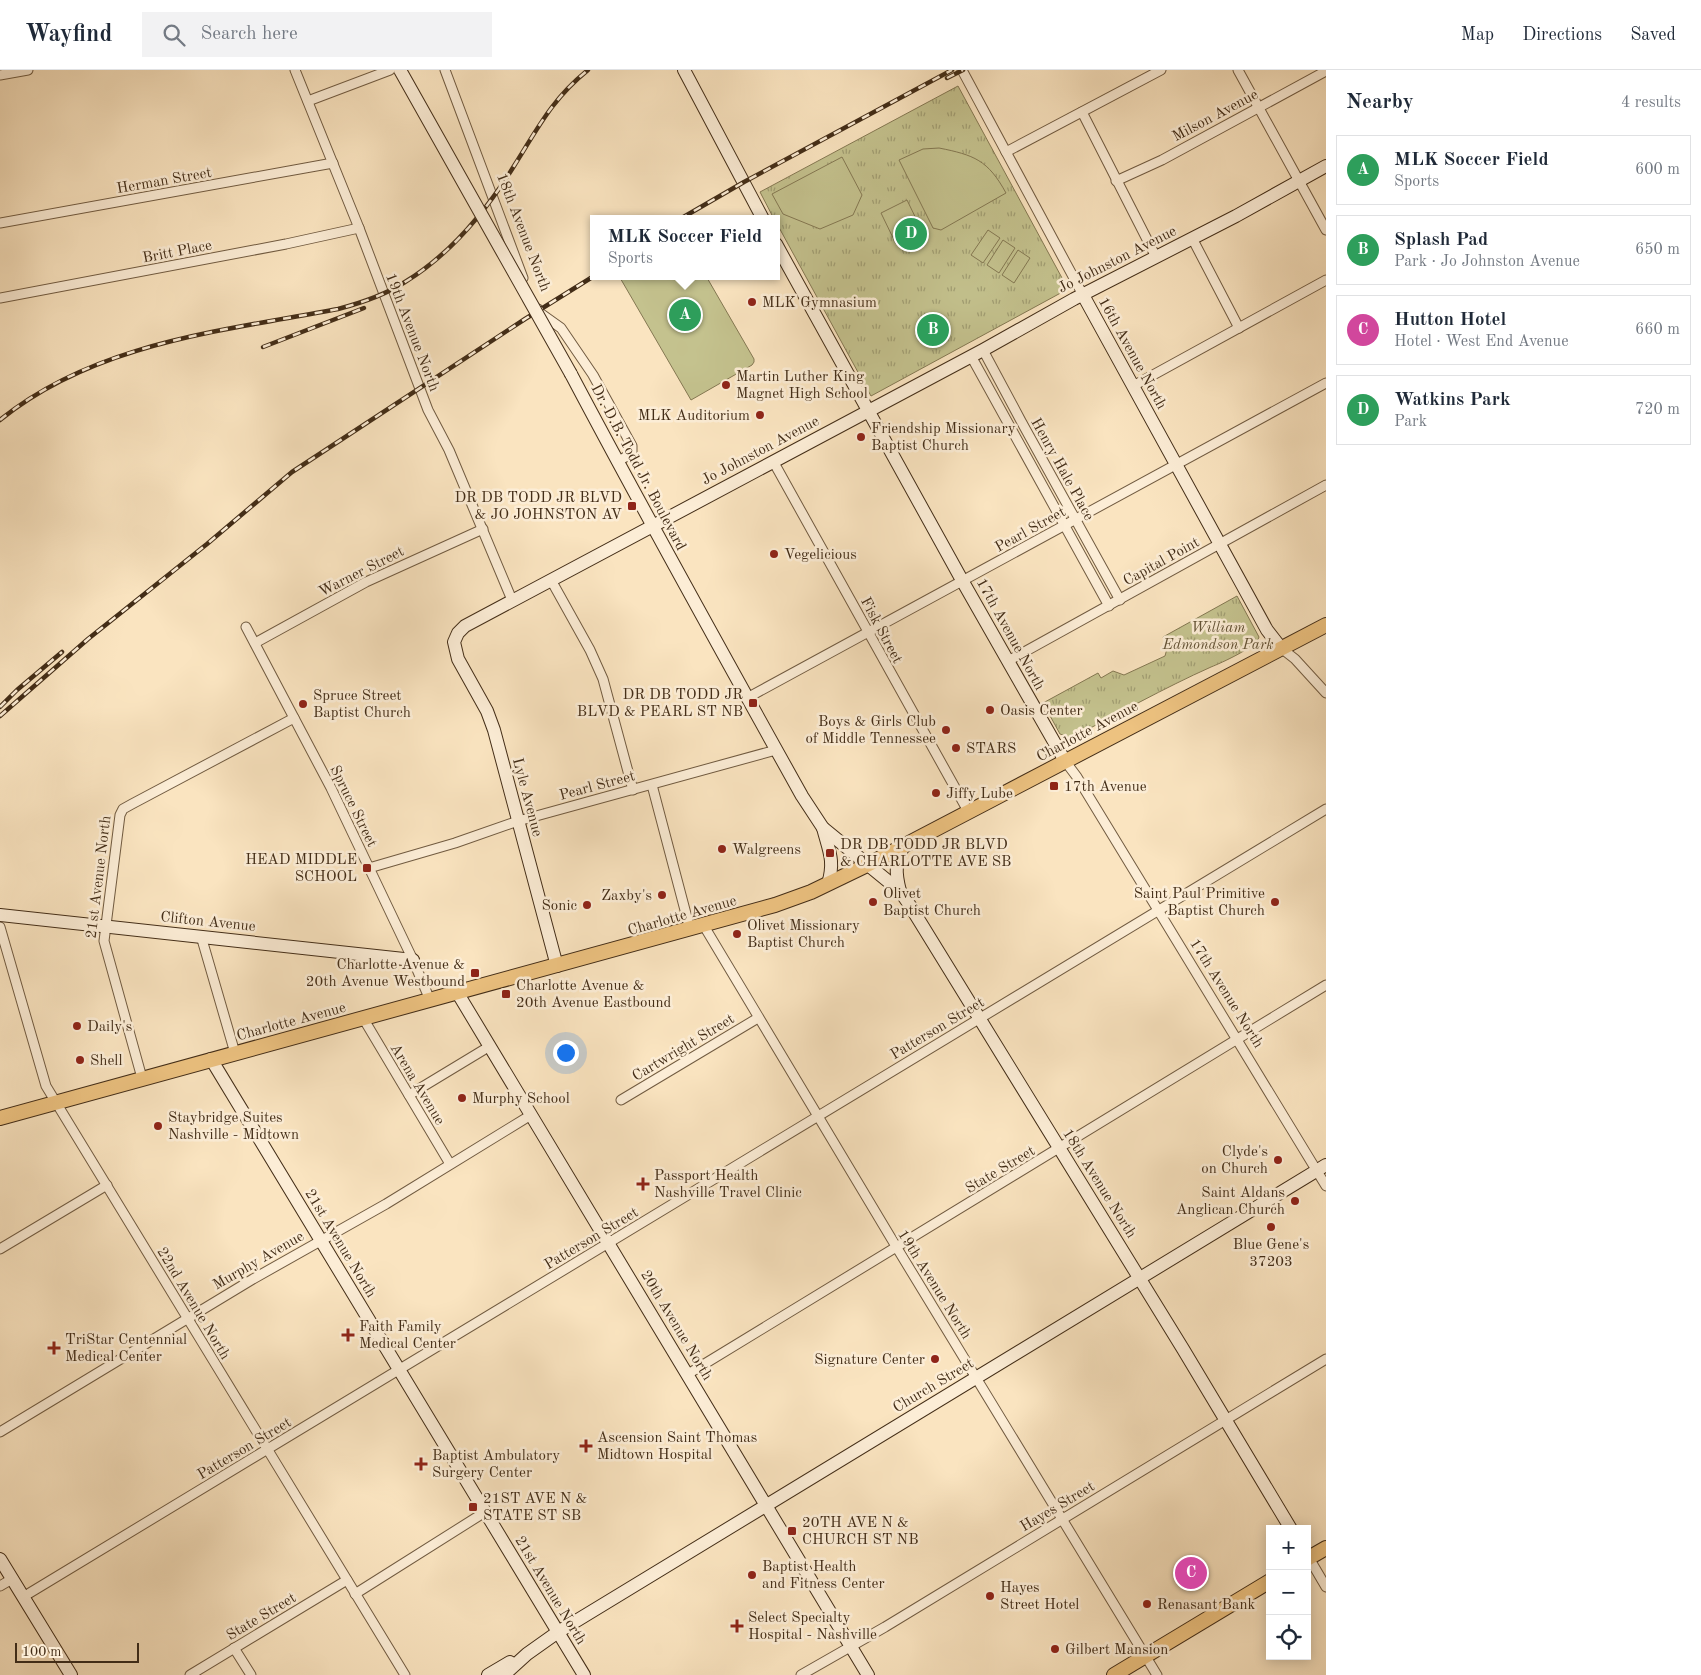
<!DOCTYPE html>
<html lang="en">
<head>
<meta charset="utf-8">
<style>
  body { margin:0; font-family:"Old Standard TT",serif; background:#f2f2f3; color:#1f2937 }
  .controls { position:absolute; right:15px; bottom:15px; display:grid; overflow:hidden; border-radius:0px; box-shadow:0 2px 12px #0003 }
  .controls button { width:45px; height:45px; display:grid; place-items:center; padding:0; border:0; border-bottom:1px solid #e0e1e3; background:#fff; color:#1f2937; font:25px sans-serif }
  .scale { position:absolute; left:15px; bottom:12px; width:124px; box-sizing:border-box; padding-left:5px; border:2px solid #432d17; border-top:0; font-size:14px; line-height:18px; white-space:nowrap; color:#432d17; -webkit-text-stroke:4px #fcedd6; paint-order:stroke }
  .you { position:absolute; left:565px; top:982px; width:18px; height:18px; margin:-12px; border:4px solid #fff; border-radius:50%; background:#1a73e8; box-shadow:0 0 0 8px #1a73e833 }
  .badge { display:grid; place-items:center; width:32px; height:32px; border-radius:50%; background:#8f2418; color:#fff; font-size:16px; font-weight:700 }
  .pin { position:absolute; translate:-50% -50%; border:2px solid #fff; box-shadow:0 1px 5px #0006 }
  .popup { position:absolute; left:590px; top:145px; width:190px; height:65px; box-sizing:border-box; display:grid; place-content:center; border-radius:0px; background:#fff; filter:drop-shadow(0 1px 4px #0005); font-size:16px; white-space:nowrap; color:#747a83 }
  .popup b { font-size:19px; color:#1f2937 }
  .popup::after { content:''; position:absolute; left:50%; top:100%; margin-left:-10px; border:10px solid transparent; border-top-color:#fff }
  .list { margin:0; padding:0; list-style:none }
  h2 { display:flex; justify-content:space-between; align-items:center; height:65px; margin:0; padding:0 20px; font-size:21px }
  h2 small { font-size:16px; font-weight:400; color:#747a83 }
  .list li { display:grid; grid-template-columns:32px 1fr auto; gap:15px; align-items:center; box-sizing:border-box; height:70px; margin:0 10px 10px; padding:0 10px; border:1px solid #e0e1e3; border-radius:0px }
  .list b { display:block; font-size:19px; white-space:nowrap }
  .list p { margin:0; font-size:16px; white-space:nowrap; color:#747a83 }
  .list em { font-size:16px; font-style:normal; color:#747a83 }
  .icon { flex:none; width:28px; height:28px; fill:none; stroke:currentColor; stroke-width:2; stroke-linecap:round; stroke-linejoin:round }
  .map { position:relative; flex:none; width:1326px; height:1605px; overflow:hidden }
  header { display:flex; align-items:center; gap:30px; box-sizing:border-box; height:70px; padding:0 25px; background:#fff; border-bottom:1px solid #e0e1e3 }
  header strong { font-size:24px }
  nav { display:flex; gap:28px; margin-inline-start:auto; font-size:18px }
  .search { width:350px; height:45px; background:#f2f2f3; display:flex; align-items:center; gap:12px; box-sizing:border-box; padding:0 18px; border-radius:0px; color:#747a83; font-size:19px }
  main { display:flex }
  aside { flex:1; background:#fff }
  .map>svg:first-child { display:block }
</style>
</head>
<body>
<header>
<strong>Wayfind</strong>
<div class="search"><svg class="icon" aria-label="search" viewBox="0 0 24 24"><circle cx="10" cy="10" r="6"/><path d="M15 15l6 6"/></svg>Search here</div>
<nav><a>Map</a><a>Directions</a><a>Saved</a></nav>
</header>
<main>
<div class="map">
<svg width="1326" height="1605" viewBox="0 0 1326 1605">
  <defs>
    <pattern id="grass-tufts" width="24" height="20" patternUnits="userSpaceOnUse" patternTransform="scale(1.25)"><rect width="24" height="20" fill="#c4c28e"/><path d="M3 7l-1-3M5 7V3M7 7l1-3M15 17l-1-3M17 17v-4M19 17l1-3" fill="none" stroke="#a19e73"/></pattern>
  </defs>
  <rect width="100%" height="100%" fill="#fae4c0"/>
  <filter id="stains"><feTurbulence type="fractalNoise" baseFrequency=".004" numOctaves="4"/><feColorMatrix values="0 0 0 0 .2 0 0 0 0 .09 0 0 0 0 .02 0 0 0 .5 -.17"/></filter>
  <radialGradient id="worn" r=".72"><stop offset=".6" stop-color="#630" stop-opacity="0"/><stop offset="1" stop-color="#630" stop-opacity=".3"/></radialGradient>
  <!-- grass -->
  <g fill="url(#grass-tufts)" stroke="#847852">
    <polygon points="958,16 1068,219 871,326 776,152 776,149 774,149 760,122"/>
    <path d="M 1237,526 L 1259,567 C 1257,577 1221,593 1211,597 C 1164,618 1118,644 1071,668 L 1060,664 L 1043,633 L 1098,603 L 1101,608 L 1113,601 L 1124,605 L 1165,586 L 1168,575 L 1163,567 Z"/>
  </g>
  <!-- pitch -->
  <g fill="#c4c28e" stroke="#847852">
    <path d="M 939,78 C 974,85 988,90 1006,123 L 941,160 L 933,158 L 899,90 L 923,79 Z"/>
    <polygon points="842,87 862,125 853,145 820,159 783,144 772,124"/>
    <polygon points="907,130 922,161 896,174 881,143"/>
    <polygon points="988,160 1000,168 983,193 971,185"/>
    <polygon points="1003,170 1015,178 999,203 987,195"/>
    <polygon points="1018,180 1030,188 1014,213 1002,205"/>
    <polygon points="619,206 706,206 754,289 754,292 752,295 691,330"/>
  </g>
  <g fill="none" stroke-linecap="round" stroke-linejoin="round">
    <defs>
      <g id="street">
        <polyline points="295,0 359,158 428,340 449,380 512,530"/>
        <polyline points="445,0 523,208"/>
        <polyline points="962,0 1083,225"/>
        <polyline points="1238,0 1326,160"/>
        <polyline points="0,5 28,0"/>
        <polyline points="308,31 390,0"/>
        <polyline points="1082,42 1156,187"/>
        <polyline points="1006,82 1161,0"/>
        <polyline points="1116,111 1162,90 1326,1"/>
        <polyline points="0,153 333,93"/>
        <polyline points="1192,168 1239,258"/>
        <polyline points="0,228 286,174 359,158"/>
        <polyline points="538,239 540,243 561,258 593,305 632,376 632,383 617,392"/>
        <polyline points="983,280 1021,351 1120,530"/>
        <polyline points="971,286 1109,536"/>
        <polyline points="1133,316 1326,210"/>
        <polyline points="773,391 968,741"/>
        <polyline points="551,510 590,580 603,609 633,720"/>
        <polyline points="246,557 331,718 413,890 430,930"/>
        <polyline points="255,573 366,512 483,459"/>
        <polyline points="1281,578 1295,589 1326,623"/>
        <polyline points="1008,591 1326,415"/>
        <polyline points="747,628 1326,313"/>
        <polyline points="1065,691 1077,707 1326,1116"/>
        <polyline points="652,715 690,859"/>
        <polyline points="369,798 455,773 518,751 776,680"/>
        <polyline points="704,856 897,1178 1157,1605"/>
        <polyline points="0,857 46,1016 405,1605"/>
        <polyline points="201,866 235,983"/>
        <polyline points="363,948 450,1094"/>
        <polyline points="142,1008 104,871 120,745 123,739 132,734 294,648"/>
        <polyline points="409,1025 490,976"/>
        <polyline points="621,1030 758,948"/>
        <polyline points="0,1179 107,1115"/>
        <polyline points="688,1304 1326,915"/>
        <polyline points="0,1362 253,1209 386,1134 531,1045"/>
        <polyline points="1309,1488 1326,1517"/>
        <polyline points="0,1516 12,1509"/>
        <polyline points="355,1524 485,1442"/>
        <polyline points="23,1527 1326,739"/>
        <polyline points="234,1578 251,1605"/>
        <polyline points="190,1605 347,1510"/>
        <polyline points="801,1605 885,1557 1326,1289"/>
      </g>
      <g id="secondary">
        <polyline points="684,0 763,149"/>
        <polyline points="776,174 963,512 1065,691"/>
        <polyline points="1083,225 1267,560 1281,578"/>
        <path d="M 571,304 C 646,446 724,586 802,726 L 823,758 L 900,821 L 909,834 L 1183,1279 L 1291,1459"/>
        <path d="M 823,758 C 829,781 835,791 828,814"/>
        <path d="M 900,821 C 895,802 895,791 905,774"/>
        <polyline points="0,845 413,890"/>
        <polyline points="557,896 494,660 487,641 458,589 454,572 458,563 465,556 983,280 1074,229 1236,146 1326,96"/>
        <polyline points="457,922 868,1605"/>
        <polyline points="211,989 584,1605"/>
        <polyline points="0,1489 71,1605"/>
        <polyline points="488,1605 510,1592"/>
        <polyline points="504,1605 527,1584 558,1562 1326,1095"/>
      </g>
      <g id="primary">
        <polyline points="0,1048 775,835 811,822 867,795 1326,555"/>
        <polyline points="1307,1489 1326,1478"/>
        <polyline points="1114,1605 1270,1511"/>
      </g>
    </defs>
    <!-- street casing -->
    <use href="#street" stroke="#715b41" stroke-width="11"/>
    <!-- secondary casing -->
    <use href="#secondary" stroke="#432d17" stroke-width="14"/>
    <!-- primary casing -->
    <use href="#primary" stroke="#432d17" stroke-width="16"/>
    <!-- street -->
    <use href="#street" stroke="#fcedd6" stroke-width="9"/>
    <!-- secondary -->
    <use href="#secondary" stroke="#fcedd6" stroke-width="12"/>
    <!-- primary -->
    <use href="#primary" stroke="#edc280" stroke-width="14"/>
    <defs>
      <g id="rail">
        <polyline points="947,8 963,0"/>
        <polyline points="680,149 744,112 952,0"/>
        <polyline points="263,277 364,238"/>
        <path d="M 0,350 C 95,273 221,261 338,239 C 361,233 385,225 405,212 C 451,184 486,141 514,96 C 538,58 552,29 588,0"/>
        <polyline points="0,637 17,620 62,582"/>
        <polyline points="0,646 88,569 207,474 292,402 525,249 594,206"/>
      </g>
    </defs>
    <!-- rail casing -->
    <use href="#rail" stroke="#432d17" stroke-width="4.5"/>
    <!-- rail -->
    <use href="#rail" stroke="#fcedd6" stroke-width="2.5" stroke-dasharray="8" stroke-linecap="butt"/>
    <defs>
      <polyline id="secondary-bridge" points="400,0 571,304"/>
    </defs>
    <!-- secondary-bridge casing -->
    <use href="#secondary-bridge" stroke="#432d17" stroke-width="14" stroke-linecap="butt"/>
    <!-- secondary-bridge -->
    <use href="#secondary-bridge" stroke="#fcedd6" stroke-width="12"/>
  </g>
  <!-- markers -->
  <g fill="#8f2418" stroke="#fcedd6" stroke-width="2">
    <circle cx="752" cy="232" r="5"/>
    <circle cx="726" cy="315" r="5"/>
    <circle cx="760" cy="345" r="5"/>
    <circle cx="861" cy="367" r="5"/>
    <rect x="627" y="431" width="10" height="10" rx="2.5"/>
    <circle cx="774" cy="484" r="5"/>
    <rect x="748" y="628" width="10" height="10" rx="2.5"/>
    <circle cx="303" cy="634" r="5"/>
    <circle cx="990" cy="640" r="5"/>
    <circle cx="946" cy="660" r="5"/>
    <circle cx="956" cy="678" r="5"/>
    <rect x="1049" y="711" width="10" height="10" rx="2.5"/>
    <circle cx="936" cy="723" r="5"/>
    <circle cx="722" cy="779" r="5"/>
    <rect x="825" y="778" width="10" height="10" rx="2.5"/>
    <rect x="362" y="793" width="10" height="10" rx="2.5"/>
    <circle cx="662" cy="825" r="5"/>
    <circle cx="873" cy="832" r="5"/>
    <circle cx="1275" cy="832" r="5"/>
    <circle cx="587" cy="835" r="5"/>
    <circle cx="737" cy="864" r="5"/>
    <rect x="470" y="898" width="10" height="10" rx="2.5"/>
    <rect x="501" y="919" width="10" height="10" rx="2.5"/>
    <circle cx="77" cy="956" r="5"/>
    <circle cx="80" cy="990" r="5"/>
    <circle cx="462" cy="1028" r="5"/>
    <circle cx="158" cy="1056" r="5"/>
    <circle cx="1278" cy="1090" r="5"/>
    <path d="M640.5 1106.5h5v5h5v5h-5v5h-5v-5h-5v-5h5z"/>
    <circle cx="1295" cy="1131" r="5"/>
    <circle cx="1271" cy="1157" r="5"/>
    <path d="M345.5 1257.5h5v5h5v5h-5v5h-5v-5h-5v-5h5z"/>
    <path d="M51.5 1270.5h5v5h5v5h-5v5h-5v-5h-5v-5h5z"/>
    <circle cx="935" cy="1289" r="5"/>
    <path d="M583.5 1368.5h5v5h5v5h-5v5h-5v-5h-5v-5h5z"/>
    <path d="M418.5 1386.5h5v5h5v5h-5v5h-5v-5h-5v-5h5z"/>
    <rect x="468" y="1432" width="10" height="10" rx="2.5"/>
    <rect x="787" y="1456" width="10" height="10" rx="2.5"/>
    <circle cx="752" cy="1505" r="5"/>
    <circle cx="990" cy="1526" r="5"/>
    <circle cx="1147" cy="1534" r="5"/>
    <path d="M734.5 1548.5h5v5h5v5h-5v5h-5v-5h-5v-5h5z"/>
    <circle cx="1055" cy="1579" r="5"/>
  </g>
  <g text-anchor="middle" stroke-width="5" stroke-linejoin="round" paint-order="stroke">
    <!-- street labels -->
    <g font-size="15" fill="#432d17" stroke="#fcedd6">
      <text transform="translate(1215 45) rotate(-28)" y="5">Milson Avenue</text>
      <text transform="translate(164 110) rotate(-10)" y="5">Herman Street</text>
      <text transform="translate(524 162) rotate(69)" y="5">18th Avenue North</text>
      <text transform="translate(177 181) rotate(-11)" y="5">Britt Place</text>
      <text transform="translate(1117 189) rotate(-27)" y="5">Jo Johnston Avenue</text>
      <text transform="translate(413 262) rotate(69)" y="5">19th Avenue North</text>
      <text transform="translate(1133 283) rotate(61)" y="5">16th Avenue North</text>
      <text transform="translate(760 380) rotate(-28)" y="5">Jo Johnston Avenue</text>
      <text transform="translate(639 397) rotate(62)" y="5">Dr. D.B. Todd Jr. Boulevard</text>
      <text transform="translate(1063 399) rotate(61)" y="5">Henry Hale Place</text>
      <text transform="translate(1030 459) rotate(-29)" y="5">Pearl Street</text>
      <text transform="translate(1161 491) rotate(-29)" y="5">Capital Point</text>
      <text transform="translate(361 501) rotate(-27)" y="5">Warner Street</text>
      <text transform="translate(882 560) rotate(62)" y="5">Fisk Street</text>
      <text transform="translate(1011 564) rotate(61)" y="5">17th Avenue North</text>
      <text transform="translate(1087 661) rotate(-28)" y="5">Charlotte Avenue</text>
      <text transform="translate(597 715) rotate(-15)" y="5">Pearl Street</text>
      <text transform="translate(528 727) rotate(75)" y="5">Lyle Avenue</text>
      <text transform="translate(354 736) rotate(64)" y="5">Spruce Street</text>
      <text transform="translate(98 807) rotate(-83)" y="5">21st Avenue North</text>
      <text transform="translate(682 845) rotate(-16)" y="5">Charlotte Avenue</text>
      <text transform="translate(208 851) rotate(6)" y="5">Clifton Avenue</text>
      <text transform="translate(1227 923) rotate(58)" y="5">17th Avenue North</text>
      <text transform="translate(291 951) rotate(-15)" y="5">Charlotte Avenue</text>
      <text transform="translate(937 958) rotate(-31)" y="5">Patterson Street</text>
      <text transform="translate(683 977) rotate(-31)" y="5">Cartwright Street</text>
      <text transform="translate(418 1014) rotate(59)" y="5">Arena Avenue</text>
      <text transform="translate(1000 1099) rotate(-31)" y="5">State Street</text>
      <text transform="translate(1100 1113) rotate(58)" y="5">18th Avenue North</text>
      <text transform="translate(591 1168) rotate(-31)" y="5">Patterson Street</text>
      <text transform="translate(341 1173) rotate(59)" y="5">21st Avenue North</text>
      <text transform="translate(258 1190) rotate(-30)" y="5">Murphy Avenue</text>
      <text transform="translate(935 1214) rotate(58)" y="5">19th Avenue North</text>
      <text transform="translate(194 1233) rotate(59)" y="5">22nd Avenue North</text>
      <text transform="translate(677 1255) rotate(59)" y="5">20th Avenue North</text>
      <text transform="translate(933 1315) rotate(-31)" y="5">Church Street</text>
      <text transform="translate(244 1378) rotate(-31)" y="5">Patterson Street</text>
      <text transform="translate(1057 1436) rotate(-31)" y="5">Hayes Street</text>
      <text transform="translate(551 1520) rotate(59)" y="5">21st Avenue North</text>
      <text transform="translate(261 1546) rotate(-31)" y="5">State Street</text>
    </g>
    <!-- poi labels -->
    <g font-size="15" fill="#432d17" stroke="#fcedd6" text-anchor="start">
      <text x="762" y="237">MLK Gymnasium</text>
      <text x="736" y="311">Martin Luther King<tspan x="736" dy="17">Magnet High School</tspan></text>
      <text x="750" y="350" text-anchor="end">MLK Auditorium</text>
      <text x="871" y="363">Friendship Missionary<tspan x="871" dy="17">Baptist Church</tspan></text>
      <text x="622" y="432" text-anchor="end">DR DB TODD JR BLVD<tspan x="622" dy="17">&amp; JO JOHNSTON AV</tspan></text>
      <text x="784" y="489">Vegelicious</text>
      <text x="743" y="629" text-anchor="end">DR DB TODD JR<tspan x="743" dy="17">BLVD &amp; PEARL ST NB</tspan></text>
      <text x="313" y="630">Spruce Street<tspan x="313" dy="17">Baptist Church</tspan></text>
      <text x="1000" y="645">Oasis Center</text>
      <text x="936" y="656" text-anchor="end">Boys &amp; Girls Club<tspan x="936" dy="17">of Middle Tennessee</tspan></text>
      <text x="966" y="683">STARS</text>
      <text x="1064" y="721">17th Avenue</text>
      <text x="946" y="728">Jiffy Lube</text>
      <text x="840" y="779">DR DB TODD JR BLVD<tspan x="840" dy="17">&amp; CHARLOTTE AVE SB</tspan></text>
      <text x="732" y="784">Walgreens</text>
      <text x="357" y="794" text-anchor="end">HEAD MIDDLE<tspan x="357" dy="17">SCHOOL</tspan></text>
      <text x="883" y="828">Olivet<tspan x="883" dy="17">Baptist Church</tspan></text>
      <text x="1265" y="828" text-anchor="end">Saint Paul Primitive<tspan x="1265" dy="17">Baptist Church</tspan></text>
      <text x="652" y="830" text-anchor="end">Zaxby's</text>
      <text x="577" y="840" text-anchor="end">Sonic</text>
      <text x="747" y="860">Olivet Missionary<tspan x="747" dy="17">Baptist Church</tspan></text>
      <text x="465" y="899" text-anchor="end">Charlotte Avenue &amp;<tspan x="465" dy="17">20th Avenue Westbound</tspan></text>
      <text x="516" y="920">Charlotte Avenue &amp;<tspan x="516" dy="17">20th Avenue Eastbound</tspan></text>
      <text x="87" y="961">Daily's</text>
      <text x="90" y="995">Shell</text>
      <text x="472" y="1033">Murphy School</text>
      <text x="168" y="1052">Staybridge Suites<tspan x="168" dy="17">Nashville - Midtown</tspan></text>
      <text x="1268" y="1086" text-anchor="end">Clyde's<tspan x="1268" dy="17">on Church</tspan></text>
      <text x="654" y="1110">Passport Health<tspan x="654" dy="17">Nashville Travel Clinic</tspan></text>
      <text x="1285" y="1127" text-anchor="end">Saint Aldans<tspan x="1285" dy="17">Anglican Church</tspan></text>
      <text x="1271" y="1179" text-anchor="middle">Blue Gene's<tspan x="1271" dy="17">37203</tspan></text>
      <text x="359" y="1261">Faith Family<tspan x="359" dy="17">Medical Center</tspan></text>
      <text x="65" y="1274">TriStar Centennial<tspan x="65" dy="17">Medical Center</tspan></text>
      <text x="925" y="1294" text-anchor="end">Signature Center</text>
      <text x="597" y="1372">Ascension Saint Thomas<tspan x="597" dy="17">Midtown Hospital</tspan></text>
      <text x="432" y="1390">Baptist Ambulatory<tspan x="432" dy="17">Surgery Center</tspan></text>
      <text x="483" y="1433">21ST AVE N &amp;<tspan x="483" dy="17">STATE ST SB</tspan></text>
      <text x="802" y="1457">20TH AVE N &amp;<tspan x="802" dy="17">CHURCH ST NB</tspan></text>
      <text x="762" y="1501">Baptist Health<tspan x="762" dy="17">and Fitness Center</tspan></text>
      <text x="1000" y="1522">Hayes<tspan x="1000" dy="17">Street Hotel</tspan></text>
      <text x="1157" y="1539">Renasant Bank</text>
      <text x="748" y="1552">Select Specialty<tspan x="748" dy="17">Hospital - Nashville</tspan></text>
      <text x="1065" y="1584">Gilbert Mansion</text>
    </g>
    <!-- park labels -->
    <g font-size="15" font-style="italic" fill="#635235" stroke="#fcedd6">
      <text x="1218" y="562">William<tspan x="1218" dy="17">Edmondson Park</tspan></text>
    </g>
  </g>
  <rect width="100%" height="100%" filter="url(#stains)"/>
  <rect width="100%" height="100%" fill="url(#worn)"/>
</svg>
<div class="controls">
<button>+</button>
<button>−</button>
<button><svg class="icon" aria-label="locate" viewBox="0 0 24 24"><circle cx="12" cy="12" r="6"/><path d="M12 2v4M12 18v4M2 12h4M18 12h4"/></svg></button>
</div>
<div class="scale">100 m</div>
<div class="you"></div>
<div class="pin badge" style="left:685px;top:245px;background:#2e9e5b">A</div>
<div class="popup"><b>MLK Soccer Field</b>Sports</div>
<div class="pin badge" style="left:933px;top:260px;background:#2e9e5b">B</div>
<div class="pin badge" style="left:1191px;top:1503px;background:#d1479c">C</div>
<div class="pin badge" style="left:911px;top:164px;background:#2e9e5b">D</div>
</div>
<aside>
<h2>Nearby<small>4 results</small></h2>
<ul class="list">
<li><span class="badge" style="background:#2e9e5b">A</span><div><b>MLK Soccer Field</b><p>Sports</p></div><em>600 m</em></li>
<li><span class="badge" style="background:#2e9e5b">B</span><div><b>Splash Pad</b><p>Park · Jo Johnston Avenue</p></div><em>650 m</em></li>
<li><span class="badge" style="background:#d1479c">C</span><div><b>Hutton Hotel</b><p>Hotel · West End Avenue</p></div><em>660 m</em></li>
<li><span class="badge" style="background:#2e9e5b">D</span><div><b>Watkins Park</b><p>Park</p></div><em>720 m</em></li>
</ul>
</aside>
</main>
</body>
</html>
